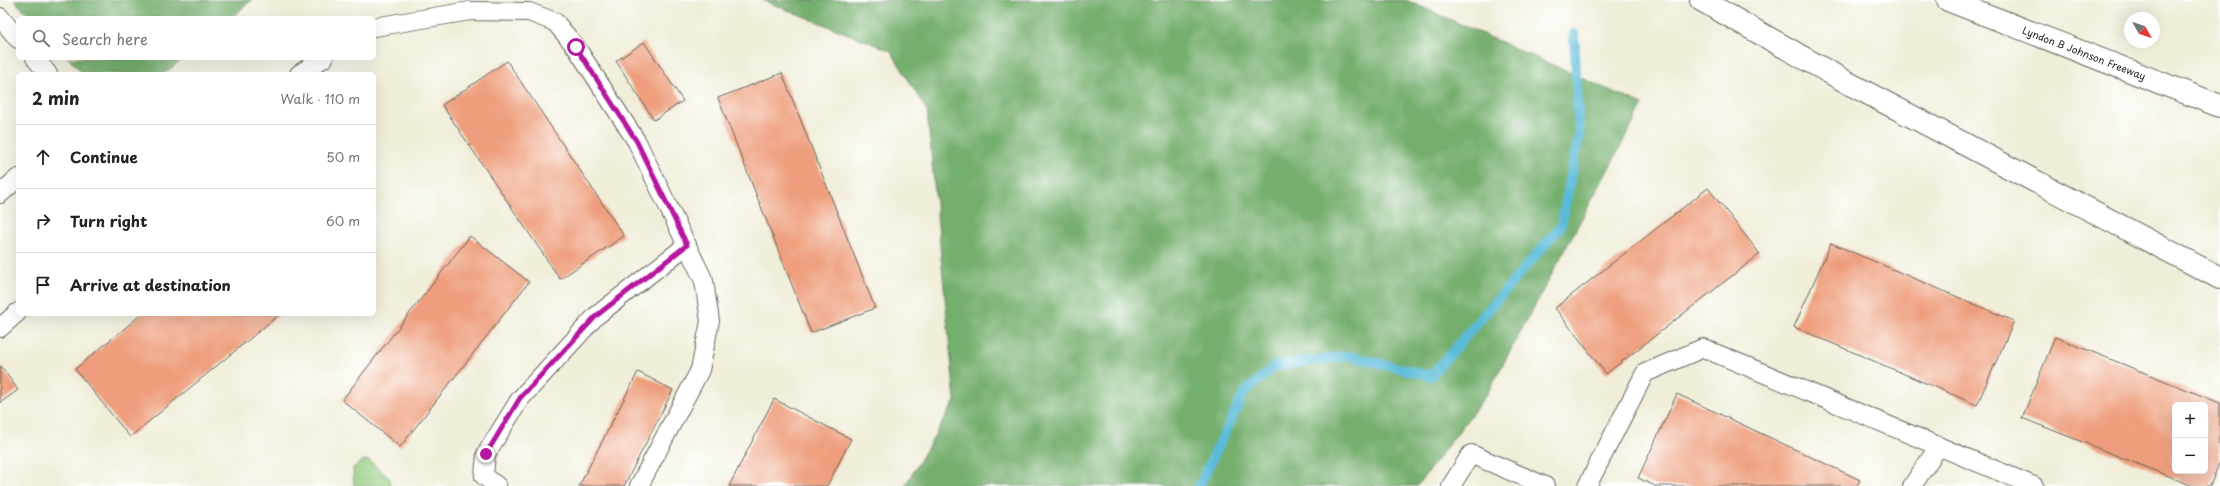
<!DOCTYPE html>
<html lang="en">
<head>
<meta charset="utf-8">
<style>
  body { margin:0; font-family:"Playpen Sans",sans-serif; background:#f6f6f6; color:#222 }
  .controls { position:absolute; right:12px; bottom:12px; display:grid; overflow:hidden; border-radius:6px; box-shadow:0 4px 16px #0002 }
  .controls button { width:36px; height:36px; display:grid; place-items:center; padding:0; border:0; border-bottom:1px solid #e0e0e0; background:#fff; color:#222; font:20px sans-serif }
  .compass { position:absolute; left:2124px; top:12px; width:36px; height:36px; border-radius:50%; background:#fff; box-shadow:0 4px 16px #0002; rotate:130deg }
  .stop { position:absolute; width:12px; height:12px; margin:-9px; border:3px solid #b5179e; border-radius:50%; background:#fff }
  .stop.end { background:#b5179e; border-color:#fff; box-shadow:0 1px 4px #0008 }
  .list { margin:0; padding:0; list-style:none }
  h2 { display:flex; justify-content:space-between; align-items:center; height:52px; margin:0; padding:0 16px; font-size:17px }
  h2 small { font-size:13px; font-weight:400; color:#767676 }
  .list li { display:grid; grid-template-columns:26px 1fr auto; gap:12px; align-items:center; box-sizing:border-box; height:64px; padding:0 16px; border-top:1px solid #e0e0e0 }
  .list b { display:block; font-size:15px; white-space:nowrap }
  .list em { font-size:13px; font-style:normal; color:#767676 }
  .icon { flex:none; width:22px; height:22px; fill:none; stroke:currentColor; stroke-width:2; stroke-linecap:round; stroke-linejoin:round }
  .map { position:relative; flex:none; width:2220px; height:486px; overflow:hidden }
  .search { position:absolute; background:#fff; box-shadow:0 4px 16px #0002; left:16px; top:16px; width:360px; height:44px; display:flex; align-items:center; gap:10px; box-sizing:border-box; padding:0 14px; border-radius:6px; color:#767676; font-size:15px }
  .panel { position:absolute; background:#fff; box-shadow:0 4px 16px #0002; left:16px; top:72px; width:360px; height:244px; border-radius:6px }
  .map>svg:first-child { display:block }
</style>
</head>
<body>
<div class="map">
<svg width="2220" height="486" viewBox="0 0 2220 486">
  <rect width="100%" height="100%" fill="#fff"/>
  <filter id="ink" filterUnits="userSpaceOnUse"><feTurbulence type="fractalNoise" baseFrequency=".025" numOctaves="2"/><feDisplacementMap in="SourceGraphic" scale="8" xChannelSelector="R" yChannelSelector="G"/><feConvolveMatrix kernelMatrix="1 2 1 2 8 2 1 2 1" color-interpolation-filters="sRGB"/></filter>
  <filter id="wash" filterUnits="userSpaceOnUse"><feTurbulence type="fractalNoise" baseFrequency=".012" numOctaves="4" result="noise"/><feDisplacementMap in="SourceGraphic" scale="16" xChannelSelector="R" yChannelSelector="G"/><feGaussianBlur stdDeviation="0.9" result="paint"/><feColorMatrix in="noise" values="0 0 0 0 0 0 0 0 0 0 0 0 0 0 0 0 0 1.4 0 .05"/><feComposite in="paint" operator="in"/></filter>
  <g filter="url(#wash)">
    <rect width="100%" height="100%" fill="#f0edd8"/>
    <!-- green -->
    <polygon fill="#92cb7e" stroke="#57744d" points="364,460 370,461 390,479 391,486 354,486 353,468"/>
    <!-- forest -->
    <g fill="#75af6d" stroke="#486644">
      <polygon points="14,0 252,0 231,18 31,18"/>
      <polygon points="762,0 1406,0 1643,105 1487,394 1417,486 905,486 955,401 927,111 891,51"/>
      <polygon points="68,58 183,58 164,74 83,74"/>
    </g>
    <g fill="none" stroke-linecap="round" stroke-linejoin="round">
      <!-- stream -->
      <polyline stroke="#5abbd8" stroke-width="10" points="1199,486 1244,393 1275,366 1349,356 1431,376 1561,226 1579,135 1574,34"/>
    </g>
    <g id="blocks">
      <!-- building -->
      <g fill="#ee9e7c" fill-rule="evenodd">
        <polygon points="644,42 683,101 654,120 616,61"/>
        <polygon points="507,61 624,236 560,279 442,105"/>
        <polygon points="782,73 875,308 811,333 718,98"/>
        <polygon points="1708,188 1760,254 1606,374 1555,308"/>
        <polygon points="470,236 529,282 400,447 342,400"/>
        <polygon points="1831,243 2014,321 1977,405 1794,327"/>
        <polygon points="142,314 280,314 130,437 75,369"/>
        <path d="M 2055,337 L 2220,403 L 2220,461 L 2210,486 L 2193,486 L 2022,418 ZM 2175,405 L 2205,405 L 2205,471 L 2175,471 Z"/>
        <polygon points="1,366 18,390 0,403 0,367"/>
        <polygon points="638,372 673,390 624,486 579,486"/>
        <polygon points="1677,394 1860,480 1857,486 1655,486 1638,478"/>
        <polygon points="774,399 851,439 827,486 729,486"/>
      </g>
    </g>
  </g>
  <g filter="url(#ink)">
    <use href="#blocks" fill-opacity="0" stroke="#66655e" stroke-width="1"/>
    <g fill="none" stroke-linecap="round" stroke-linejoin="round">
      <defs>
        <g id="lane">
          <polyline points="0,17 18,39"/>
          <polyline points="374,27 470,11 529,12 555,22 576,47 637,142 704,281 710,321 700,370 639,486"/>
          <polyline points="35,58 48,74"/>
          <polyline points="299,74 324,58"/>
          <polyline points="0,194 18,178"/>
          <polyline points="0,328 18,312"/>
          <polyline points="497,486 484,476 486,454 520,399 596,316 687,245"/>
          <polyline points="1451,486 1471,454 1545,486"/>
          <polyline points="1587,486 1645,373 1703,348 2034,486"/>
          <polyline points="1912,486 1939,446"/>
        </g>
        <g id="highway">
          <polyline points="1701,0 1850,84 2220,278"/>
          <polyline points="1948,0 2220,106"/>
        </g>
      </defs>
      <!-- lane casing -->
      <use href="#lane" stroke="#66655e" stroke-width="20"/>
      <!-- highway casing -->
      <use href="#highway" stroke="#66655e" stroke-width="24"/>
      <!-- lane -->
      <use href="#lane" stroke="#fff" stroke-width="18"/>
      <!-- highway -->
      <use href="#highway" stroke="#fff" stroke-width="22"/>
    </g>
  </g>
  <g fill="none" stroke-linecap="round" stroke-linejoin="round" filter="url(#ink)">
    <!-- route -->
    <polyline stroke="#b5179e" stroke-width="5" points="486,454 520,398 596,316 687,245 637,142 576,47"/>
  </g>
  <g text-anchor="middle" stroke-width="3" stroke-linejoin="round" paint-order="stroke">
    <!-- street labels -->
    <g font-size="10" fill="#1c1c1c" stroke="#fff">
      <text transform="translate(2084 53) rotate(21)" y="4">Lyndon B Johnson Freeway</text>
    </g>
  </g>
</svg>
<div class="controls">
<button>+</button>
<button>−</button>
</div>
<svg class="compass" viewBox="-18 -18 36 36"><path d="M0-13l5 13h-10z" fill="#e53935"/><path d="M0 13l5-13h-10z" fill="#767676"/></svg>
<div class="stop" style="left:576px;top:47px"></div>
<div class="stop end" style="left:486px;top:454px"></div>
<div class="search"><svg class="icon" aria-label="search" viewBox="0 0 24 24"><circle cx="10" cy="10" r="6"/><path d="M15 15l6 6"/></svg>Search here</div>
<section class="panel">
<h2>2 min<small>Walk · 110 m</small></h2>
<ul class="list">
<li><svg class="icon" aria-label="ahead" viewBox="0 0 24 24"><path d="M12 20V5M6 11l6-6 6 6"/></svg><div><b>Continue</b></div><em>50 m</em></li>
<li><svg class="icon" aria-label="right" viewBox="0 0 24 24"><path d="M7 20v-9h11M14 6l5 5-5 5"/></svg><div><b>Turn right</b></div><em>60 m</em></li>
<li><svg class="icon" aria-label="arrive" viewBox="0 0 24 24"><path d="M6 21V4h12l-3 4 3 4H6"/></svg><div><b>Arrive at destination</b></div></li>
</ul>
</section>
</div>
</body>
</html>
